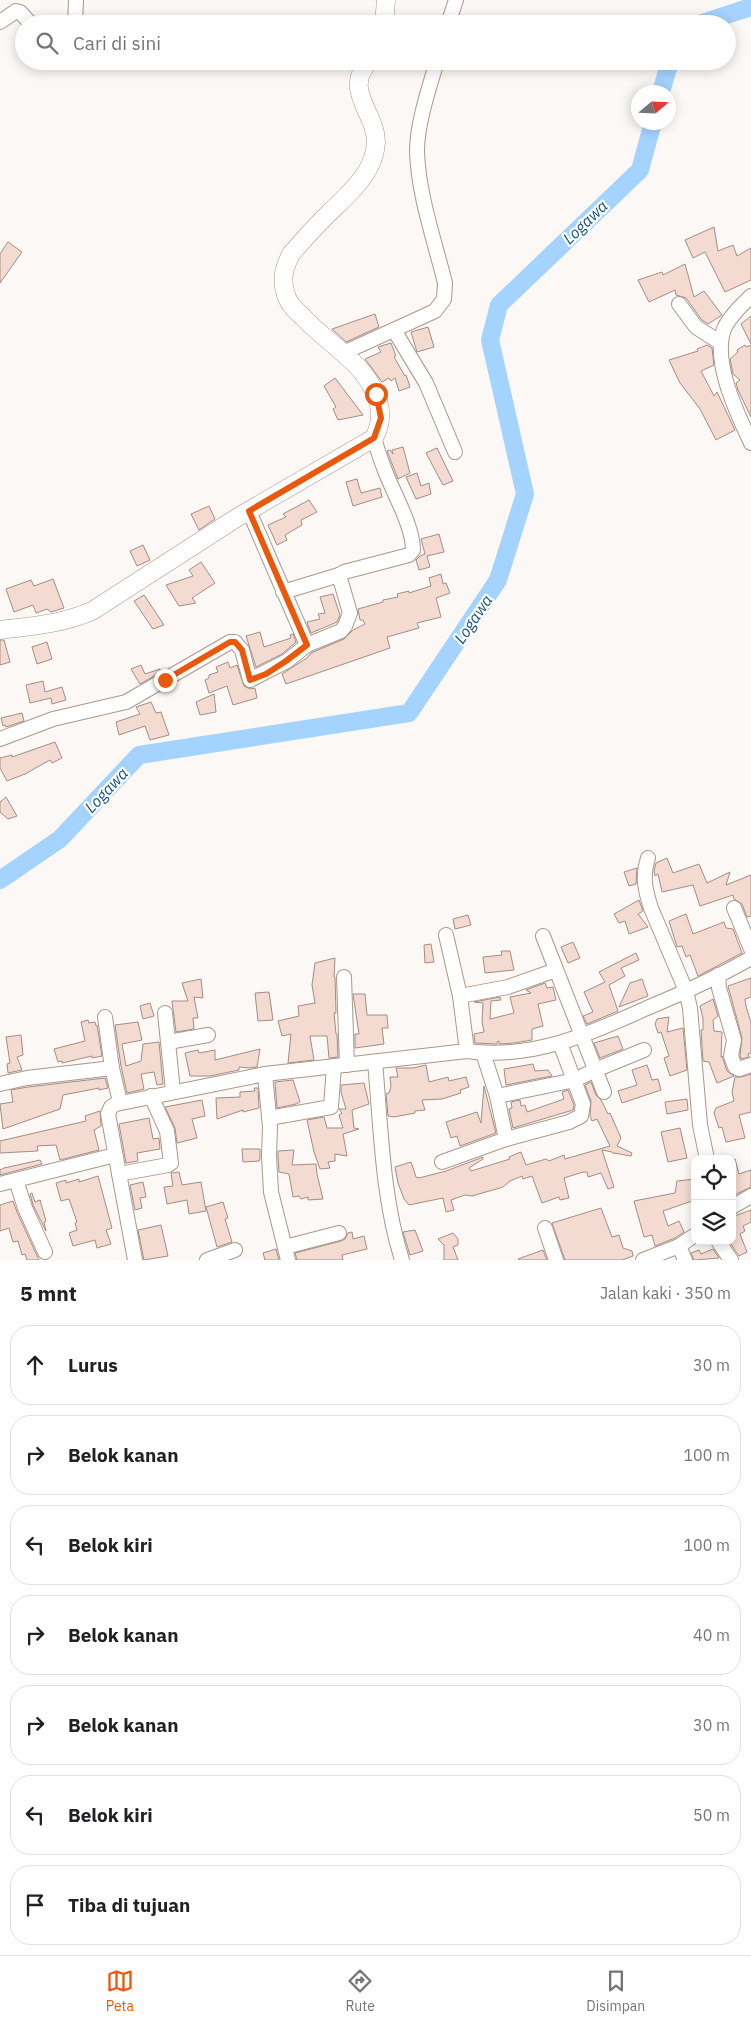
<!DOCTYPE html>
<html lang="id">
<head>
<meta charset="utf-8">
<style>
  body { margin:0; font-family:"IBM Plex Sans",sans-serif; background:#f6f6f6; color:#202124 }
  .controls { position:absolute; right:15px; bottom:15px; display:grid; overflow:hidden; border-radius:10px; box-shadow:0 2px 12px #0003 }
  .controls button { width:45px; height:45px; display:grid; place-items:center; padding:0; border:0; border-bottom:1px solid #e0e0e0; background:#fff; color:#202124; font:25px sans-serif }
  .compass { position:absolute; left:631px; top:85px; width:45px; height:45px; border-radius:50%; background:#fff; box-shadow:0 2px 12px #0003; rotate:71deg }
  .stop { position:absolute; width:15px; height:15px; margin:-11px; border:4px solid #ea580c; border-radius:50%; background:#fff }
  .stop.end { background:#ea580c; border-color:#fff; box-shadow:0 1px 5px #0008 }
  .list { margin:0; padding:0; list-style:none }
  h2 { display:flex; justify-content:space-between; align-items:center; height:65px; margin:0; padding:0 20px; font-size:21px }
  h2 small { font-size:16px; font-weight:400; color:#757577 }
  .list li { display:grid; grid-template-columns:32px 1fr auto; gap:15px; align-items:center; box-sizing:border-box; height:80px; margin:0 10px 10px; padding:0 10px; border:1px solid #e0e0e0; border-radius:20px }
  .list b { display:block; font-size:19px; white-space:nowrap }
  .list em { font-size:16px; font-style:normal; color:#757577 }
  .icon { flex:none; width:28px; height:28px; fill:none; stroke:currentColor; stroke-width:2; stroke-linecap:round; stroke-linejoin:round }
  .map { position:relative; flex:none; width:751px; height:1260px; overflow:hidden }
  .search { position:absolute; background:#fff; box-shadow:0 2px 12px #0003; left:15px; right:15px; top:15px; height:55px; display:flex; align-items:center; gap:12px; box-sizing:border-box; padding:0 18px; border-radius:28px; color:#757577; font-size:19px }
  .sheet { height:695px; background:#fff }
  nav { display:flex; justify-content:space-around; align-items:center; box-sizing:border-box; height:70px; border-top:1px solid #e0e0e0; background:#fff; font-size:14px; color:#757577 }
  nav a { display:grid; justify-items:center; gap:2px }
  nav .on { color:#ea580c }
  .map>svg:first-child { display:block }
</style>
</head>
<body>
<div class="map">
<svg width="751" height="1260" viewBox="0 0 751 1260">
  <rect width="100%" height="100%" fill="#fcf8f5"/>
  <g fill="none" stroke-linecap="round" stroke-linejoin="round">
    <!-- river -->
    <g stroke="#a4d3fd" stroke-width="18">
      <polyline points="699,24 751,7"/>
      <polyline points="661,92 668,68 673,61"/>
      <polyline points="0,880 60,839 139,755 409,713 498,580 525,494 490,340 499,305 640,170 653,122"/>
    </g>
  </g>
  <!-- building -->
  <g fill="#f3dbd2" stroke="#a38d84">
    <polygon points="714,227 718,251 733,245 737,256 751,248 751,280 725,292 705,252 693,258 685,240"/>
    <polygon points="8,242 22,252 0,283 0,254"/>
    <polygon points="685,264 694,297 704,291 722,315 708,324 702,320 686,298 676,295 675,290 649,302 638,280 662,272 663,275"/>
    <polygon points="375,314 379,327 346,342 332,329"/>
    <polygon points="751,316 751,344 741,324"/>
    <polygon points="428,327 434,347 417,352 411,332"/>
    <polygon points="391,343 396,356 394,357 405,376 406,375 410,387 399,391 395,378 391,381 389,378 382,382 365,359 381,352 378,347"/>
    <polygon points="707,345 712,348 714,365 701,371 714,396 717,392 735,430 716,440 700,409 680,383 669,360 698,351 697,349"/>
    <polygon points="745,345 746,347 751,345 751,417 738,390 736,383 740,380 733,374 730,359 738,352 737,350"/>
    <polygon points="335,378 363,415 338,420 333,409 336,407 324,386"/>
    <polygon points="403,447 410,473 398,479 387,451 390,450 393,454 392,450"/>
    <polygon points="437,448 453,481 443,485 426,453"/>
    <polygon points="417,473 421,486 429,483 431,494 416,499 406,477"/>
    <polygon points="357,479 361,493 380,488 382,497 353,506 346,482"/>
    <polygon points="309,500 317,512 301,520 302,525 285,535 287,540 277,545 268,525 286,517 283,514"/>
    <polygon points="209,506 215,519 199,530 191,514"/>
    <polygon points="439,534 444,552 427,556 430,567 419,570 416,560 420,556 425,554 421,539"/>
    <polygon points="143,545 150,560 137,566 130,551"/>
    <polygon points="201,562 215,583 192,598 196,603 179,606 166,585 193,576 189,570"/>
    <polygon points="441,574 443,584 446,583 450,593 436,598 441,617 417,623 419,628 387,637 390,648 286,684 282,674 307,658 311,653 344,639 353,630 365,624 363,620 360,620 358,609 383,602 383,600 398,597 397,594 409,591 409,593 431,586 429,578"/>
    <polygon points="53,579 64,608 51,612 47,609 36,613 33,605 14,612 6,589 31,580 34,586"/>
    <polygon points="333,594 340,615 337,622 311,633 307,622 320,619 318,614 325,613 320,597"/>
    <polygon points="144,595 164,625 153,629 134,601"/>
    <polygon points="260,632 264,647 291,638 290,635 293,634 296,642 282,654 256,667 246,636"/>
    <polygon points="0,640 4,640 10,662 0,665"/>
    <polygon points="47,642 52,659 37,664 32,647"/>
    <polygon points="228,662 230,668 237,665 244,686 250,689 255,688 257,698 233,705 227,686 209,693 205,680 209,678 209,675 218,672 216,667"/>
    <polygon points="141,665 145,674 160,669 161,672 140,684 131,669"/>
    <polygon points="43,681 45,692 62,687 66,700 52,704 51,698 30,703 26,685"/>
    <polygon points="214,694 216,712 200,715 196,702"/>
    <polygon points="151,702 156,713 161,712 169,735 150,740 145,726 119,735 116,722 140,714 136,707"/>
    <polygon points="22,713 24,721 6,727 5,725 3,726 1,718"/>
    <polygon points="55,742 62,758 52,763 50,760 25,774 7,781 0,768 0,758 12,755 12,757"/>
    <polygon points="6,797 17,816 8,819 0,812 0,802"/>
    <polygon points="667,858 673,873 699,864 707,883 730,872 726,885 751,875 751,916 747,917 742,904 734,899 733,895 700,906 693,885 662,892 658,874 655,876 654,871 656,863"/>
    <polygon points="637,868 636,884 629,886 624,872"/>
    <polygon points="639,900 643,911 638,914 648,927 629,934 625,921 619,923 614,914"/>
    <polygon points="686,914 693,934 724,922 726,928 733,929 742,953 698,976 690,955 686,957 682,946 677,947 669,921"/>
    <polygon points="468,915 471,925 455,929 453,919"/>
    <polygon points="573,942 580,958 568,963 561,947"/>
    <polygon points="431,944 434,962 425,963 424,945"/>
    <polygon points="501,951 510,951 514,970 485,973 483,957 502,955"/>
    <polygon points="636,953 639,960 621,968 625,976 609,985 618,1011 587,1024 583,1016 593,1012 584,992 605,982 599,972"/>
    <polygon points="335,958 334,977 335,977 336,1013 334,1013 336,1034 337,1034 338,1057 329,1058 327,1036 310,1036 314,1060 288,1063 291,1034 282,1036 278,1021 299,1016 298,1006 315,1003 312,985 315,963"/>
    <polygon points="751,978 751,997 745,999 746,1006 751,1023 751,1053 748,1054 749,1057 741,1059 740,1055 742,1038 728,986"/>
    <polygon points="201,979 203,998 194,997 198,1018 193,1018 194,1029 176,1032 172,1001 188,1001 182,983"/>
    <polygon points="642,979 648,996 619,1007 630,983"/>
    <polygon points="545,983 547,988 553,987 556,1000 538,1004 543,1026 532,1029 532,1040 514,1043 499,1044 499,1041 497,1042 497,1044 475,1043 474,1034 484,1032 482,1022 483,1003 474,1002 500,997 501,1000 491,1001 490,1019 514,1013 510,997 531,993 526,990"/>
    <polygon points="269,992 273,1020 258,1021 255,993"/>
    <polygon points="353,994 365,994 367,1015 387,1015 388,1028 382,1028 384,1044 355,1048 355,1034 359,1034"/>
    <polygon points="713,999 718,1016 713,1020 714,1031 722,1032 721,1057 722,1056 727,1071 734,1076 717,1083 709,1062 703,1061 701,1030 703,1030 703,1019 700,1006"/>
    <polygon points="150,1003 154,1016 143,1019 140,1006"/>
    <polygon points="669,1017 667,1032 683,1028 687,1070 670,1076 664,1058 669,1056 661,1032 658,1033 655,1024 657,1019"/>
    <polygon points="88,1020 89,1023 95,1022 96,1026 97,1025 102,1056 92,1058 92,1056 62,1063 62,1061 58,1062 54,1049 85,1041 81,1022"/>
    <polygon points="138,1022 142,1040 122,1044 126,1066 141,1061 143,1044 159,1042 163,1084 157,1085 154,1072 141,1074 144,1089 127,1093 121,1066 115,1025"/>
    <polygon points="21,1035 23,1055 17,1057 22,1070 8,1073 7,1064 10,1063 6,1037"/>
    <polygon points="618,1036 623,1049 600,1058 594,1043"/>
    <polygon points="260,1049 257,1067 249,1068 239,1067 239,1070 210,1076 190,1076 185,1053 198,1050 199,1053 215,1050 215,1060"/>
    <polygon points="533,1064 535,1071 548,1070 552,1076 506,1085 504,1069"/>
    <polygon points="426,1065 429,1082 448,1077 449,1081 466,1077 469,1087 460,1090 461,1093 442,1099 422,1100 425,1110 415,1111 415,1113 394,1117 388,1116 386,1094 389,1093 391,1086 390,1077 398,1077 396,1068 413,1068"/>
    <polygon points="647,1065 652,1080 658,1079 661,1090 622,1103 618,1091 637,1085 632,1070"/>
    <polygon points="751,1074 751,1112 739,1115 745,1138 726,1142 722,1127 719,1128 714,1113 716,1108 734,1101 732,1092 735,1077 741,1077"/>
    <polygon points="105,1078 108,1088 99,1090 99,1088 63,1095 60,1109 3,1129 0,1104 13,1102 11,1090 28,1087"/>
    <polygon points="293,1080 300,1102 296,1104 277,1108 275,1082"/>
    <polygon points="591,1082 596,1095 601,1100 608,1114 610,1113 621,1138 617,1146 632,1153 631,1156 614,1153 614,1154 612,1152 602,1150 614,1187 608,1189 601,1173 588,1177 587,1172 583,1172 564,1178 569,1198 560,1200 559,1197 542,1203 532,1176 523,1179 522,1176 510,1181 503,1187 472,1196 465,1195 451,1200 454,1210 446,1212 443,1198 409,1205 404,1199 398,1183 395,1167 411,1162 416,1177 419,1178 446,1171 483,1157 483,1159 469,1168 471,1171 510,1159 509,1157 521,1152 526,1165 546,1159 549,1161 564,1155 565,1159 610,1146 597,1119 592,1121 590,1116 591,1101 585,1085"/>
    <polygon points="364,1083 369,1104 352,1110 354,1128 359,1129 343,1134 347,1156 335,1154 335,1161 328,1162 330,1168 320,1169 314,1152 307,1120 324,1117 327,1128 343,1128 339,1115 342,1113 339,1109 346,1109 341,1092 341,1085"/>
    <polygon points="484,1086 496,1133 460,1146 457,1136 451,1138 446,1122 477,1112 481,1123"/>
    <polygon points="254,1088 258,1088 259,1108 243,1112 243,1110 217,1119 216,1098 240,1097 240,1092 255,1091"/>
    <polygon points="568,1090 574,1105 573,1110 513,1128 509,1109 512,1108 511,1102 520,1100 521,1106 525,1105 527,1112 564,1099 562,1092"/>
    <polygon points="687,1099 688,1110 667,1114 665,1102"/>
    <polygon points="202,1100 205,1116 192,1119 197,1138 177,1143 175,1128 165,1107"/>
    <polygon points="100,1111 101,1126 94,1130 99,1150 60,1160 56,1145 37,1146 38,1151 0,1153 0,1141 86,1121 85,1116"/>
    <polygon points="149,1118 153,1139 159,1138 160,1149 137,1153 138,1161 126,1163 119,1124"/>
    <polygon points="680,1128 687,1158 668,1162 661,1132"/>
    <polygon points="242,1149 260,1149 260,1159 259,1161 243,1162"/>
    <polygon points="294,1150 292,1165 316,1164 317,1174 323,1199 308,1200 308,1197 301,1199 299,1196 293,1197 289,1174 279,1172 278,1156 278,1151"/>
    <polygon points="735,1159 739,1174 751,1170 751,1187 732,1196 732,1160"/>
    <polygon points="40,1160 42,1164 0,1175 0,1170 4,1168"/>
    <polygon points="179,1172 182,1185 201,1182 206,1211 189,1214 187,1200 167,1204 164,1187 173,1186 171,1173"/>
    <polygon points="98,1176 112,1228 106,1230 111,1244 97,1248 95,1240 73,1246 69,1233 77,1230 75,1223 77,1222 69,1199 61,1201 56,1183 66,1180 66,1183 79,1179 79,1182"/>
    <polygon points="695,1179 695,1200 663,1211 668,1226 679,1221 684,1232 675,1238 655,1246 652,1235 644,1237 634,1201 675,1193 677,1181"/>
    <polygon points="143,1182 146,1197 140,1198 142,1208 135,1210 130,1185"/>
    <polygon points="32,1193 35,1202 40,1200 46,1221 44,1222 46,1231 33,1205 30,1194"/>
    <polygon points="13,1201 17,1212 39,1260 27,1260 25,1254 22,1255 18,1241 13,1242 9,1228 0,1231 0,1205"/>
    <polygon points="223,1202 228,1218 225,1219 232,1242 217,1247 206,1207"/>
    <polygon points="601,1208 612,1237 619,1235 623,1248 632,1251 633,1256 622,1260 565,1260 552,1223"/>
    <polygon points="751,1210 751,1222 743,1226 745,1231 740,1234 747,1252 739,1256 729,1241 732,1241 732,1217"/>
    <polygon points="161,1225 168,1256 144,1260 138,1230"/>
    <polygon points="415,1230 423,1251 410,1255 403,1232"/>
    <polygon points="352,1232 353,1239 364,1236 367,1249 342,1255 343,1260 297,1260 295,1253 341,1241 345,1239 348,1233"/>
    <polygon points="453,1233 458,1239 458,1245 453,1247 458,1260 444,1260 444,1245 438,1239"/>
    <polygon points="276,1249 279,1260 265,1260 263,1253"/>
    <polygon points="713,1249 719,1258 694,1260 691,1253 699,1250 701,1254"/>
    <polygon points="543,1250 547,1260 519,1260 518,1259"/>
  </g>
  <g fill="none" stroke-linecap="round" stroke-linejoin="round">
    <defs>
      <g id="minor">
        <polyline points="0,22 16,11 20,12 31,24"/>
        <polyline points="75,24 76,0"/>
        <polyline points="448,24 456,0"/>
        <path d="M 751,296 C 742,305 729,317 724,329 C 712,362 737,413 751,443"/>
        <polyline points="679,304 696,327 721,343"/>
        <polyline points="394,330 426,383 455,452"/>
        <path d="M 343,353 L 435,311 L 444,299 L 445,283 C 435,242 418,194 417,151 C 417,124 429,88 437,61"/>
        <polyline points="249,511 307,645"/>
        <polyline points="283,592 339,575"/>
        <path d="M 0,739 L 53,719 L 126,702 L 230,642 L 235,642 L 242,650 L 250,680 L 287,661 L 307,645 L 341,631 L 345,626 L 350,613 L 339,575 L 344,572 L 409,555 L 413,550 C 413,525 392,491 384,468 C 380,458 377,448 374,438"/>
        <path d="M 648,858 C 642,876 645,890 651,908 L 686,991 L 690,1008 L 700,1125 L 707,1159"/>
        <polyline points="734,908 751,949"/>
        <polyline points="446,935 460,996 467,1051"/>
        <polyline points="543,936 604,1092"/>
        <polyline points="718,975 719,988 734,1040 731,1056 735,1067 739,1069 751,1065"/>
        <polyline points="344,977 347,1065"/>
        <polyline points="460,996 508,987 556,970"/>
        <polyline points="165,1013 173,1091"/>
        <polyline points="105,1017 112,1068 120,1102"/>
        <polyline points="168,1042 208,1035"/>
        <polyline points="483,1053 497,1096 506,1139"/>
        <path d="M 375,1062 C 381,1127 382,1197 402,1260"/>
        <polyline points="265,1074 270,1127 269,1156 271,1192 288,1260"/>
        <polyline points="0,1084 27,1078 112,1068"/>
        <polyline points="497,1096 575,1080 595,1070 644,1050"/>
        <polyline points="269,1118 331,1107 334,1066"/>
        <polyline points="442,1162 506,1139 569,1122 581,1116 583,1104 560,1043"/>
        <polyline points="119,1174 168,1165 171,1163 167,1131 151,1096"/>
        <polyline points="16,1180 25,1208 45,1252"/>
        <polyline points="0,1184 115,1155"/>
        <polyline points="732,1207 751,1196"/>
        <polyline points="545,1228 556,1260"/>
        <polyline points="718,1241 731,1260"/>
        <polyline points="679,1246 685,1260"/>
        <polyline points="285,1247 339,1233"/>
        <path d="M 135,1260 L 108,1114 L 111,1107 L 116,1104 L 265,1074 L 467,1051 C 532,1060 590,1034 647,1008 C 683,993 718,977 751,958"/>
        <polyline points="207,1260 235,1250"/>
        <polyline points="643,1260 679,1246 695,1235"/>
      </g>
      <g id="major">
        <polyline points="384,24 386,0"/>
        <path d="M 0,630 C 32,626 62,624 92,611 L 238,517 L 374,438 C 381,425 382,414 378,401 C 367,363 327,344 302,316 C 294,309 287,302 285,291 C 281,277 285,266 291,254 C 302,241 313,229 325,217 C 346,196 374,175 376,143 C 377,113 341,89 370,61"/>
      </g>
    </defs>
    <!-- minor casing -->
    <use href="#minor" stroke="#aa988a" stroke-width="16"/>
    <!-- major casing -->
    <use href="#major" stroke="#aa988a" stroke-width="19"/>
    <!-- minor -->
    <use href="#minor" stroke="#fff" stroke-width="14"/>
    <!-- major -->
    <use href="#major" stroke="#fff" stroke-width="18"/>
  </g>
  <g fill="none" stroke-linecap="round" stroke-linejoin="round">
    <!-- route -->
    <polyline stroke="#ea580c" stroke-width="6" points="165,680 230,642 235,642 242,650 250,680 266,674 286,661 307,645 249,511 374,438 381,418 376,394"/>
  </g>
  <g text-anchor="middle" stroke-width="4.5" stroke-linejoin="round" paint-order="stroke">
    <!-- water labels -->
    <g font-size="16" font-style="italic" fill="#14517d" stroke="#fff">
      <text transform="translate(585 222) rotate(-44)" y="6">Logawa</text>
      <text transform="translate(473 619) rotate(-56)" y="6">Logawa</text>
      <text transform="translate(106 790) rotate(-47)" y="6">Logawa</text>
    </g>
  </g>
</svg>
<div class="controls">
<button><svg class="icon" aria-label="locate" viewBox="0 0 24 24"><circle cx="12" cy="12" r="6"/><path d="M12 2v4M12 18v4M2 12h4M18 12h4"/></svg></button>
<button><svg class="icon" aria-label="layers" viewBox="0 0 24 24"><path d="M12 4l9 5-9 5-9-5zM3 14l9 5 9-5"/></svg></button>
</div>
<svg class="compass" viewBox="-18 -18 36 36"><path d="M0-13l5 13h-10z" fill="#e53935"/><path d="M0 13l5-13h-10z" fill="#757577"/></svg>
<div class="stop" style="left:376px;top:394px"></div>
<div class="stop end" style="left:165px;top:680px"></div>
<div class="search"><svg class="icon" aria-label="search" viewBox="0 0 24 24"><circle cx="10" cy="10" r="6"/><path d="M15 15l6 6"/></svg>Cari di sini</div>
</div>
<section class="sheet">
<h2>5 mnt<small>Jalan kaki · 350 m</small></h2>
<ul class="list">
<li><svg class="icon" aria-label="ahead" viewBox="0 0 24 24"><path d="M12 20V5M6 11l6-6 6 6"/></svg><div><b>Lurus</b></div><em>30 m</em></li>
<li><svg class="icon" aria-label="right" viewBox="0 0 24 24"><path d="M7 20v-9h11M14 6l5 5-5 5"/></svg><div><b>Belok kanan</b></div><em>100 m</em></li>
<li><svg class="icon" aria-label="left" viewBox="0 0 24 24"><path d="M17 20v-9H6M10 6l-5 5 5 5"/></svg><div><b>Belok kiri</b></div><em>100 m</em></li>
<li><svg class="icon" aria-label="right" viewBox="0 0 24 24"><path d="M7 20v-9h11M14 6l5 5-5 5"/></svg><div><b>Belok kanan</b></div><em>40 m</em></li>
<li><svg class="icon" aria-label="right" viewBox="0 0 24 24"><path d="M7 20v-9h11M14 6l5 5-5 5"/></svg><div><b>Belok kanan</b></div><em>30 m</em></li>
<li><svg class="icon" aria-label="left" viewBox="0 0 24 24"><path d="M17 20v-9H6M10 6l-5 5 5 5"/></svg><div><b>Belok kiri</b></div><em>50 m</em></li>
<li><svg class="icon" aria-label="arrive" viewBox="0 0 24 24"><path d="M6 21V4h12l-3 4 3 4H6"/></svg><div><b>Tiba di tujuan</b></div></li>
</ul>
</section>
<nav>
<a class="on"><svg class="icon" aria-label="map" viewBox="0 0 24 24"><path d="M3 6l6-2 6 2 6-2v14l-6 2-6-2-6 2zM9 4v14M15 6v14"/></svg>Peta</a>
<a><svg class="icon" aria-label="directions" viewBox="0 0 24 24"><path d="M12 3l9 9-9 9-9-9zM9 14v-3h6M13 9l2 2-2 2"/></svg>Rute</a>
<a><svg class="icon" aria-label="saved" viewBox="0 0 24 24"><path d="M7 4h10v16l-5-4-5 4z"/></svg>Disimpan</a>
</nav>
</body>
</html>
